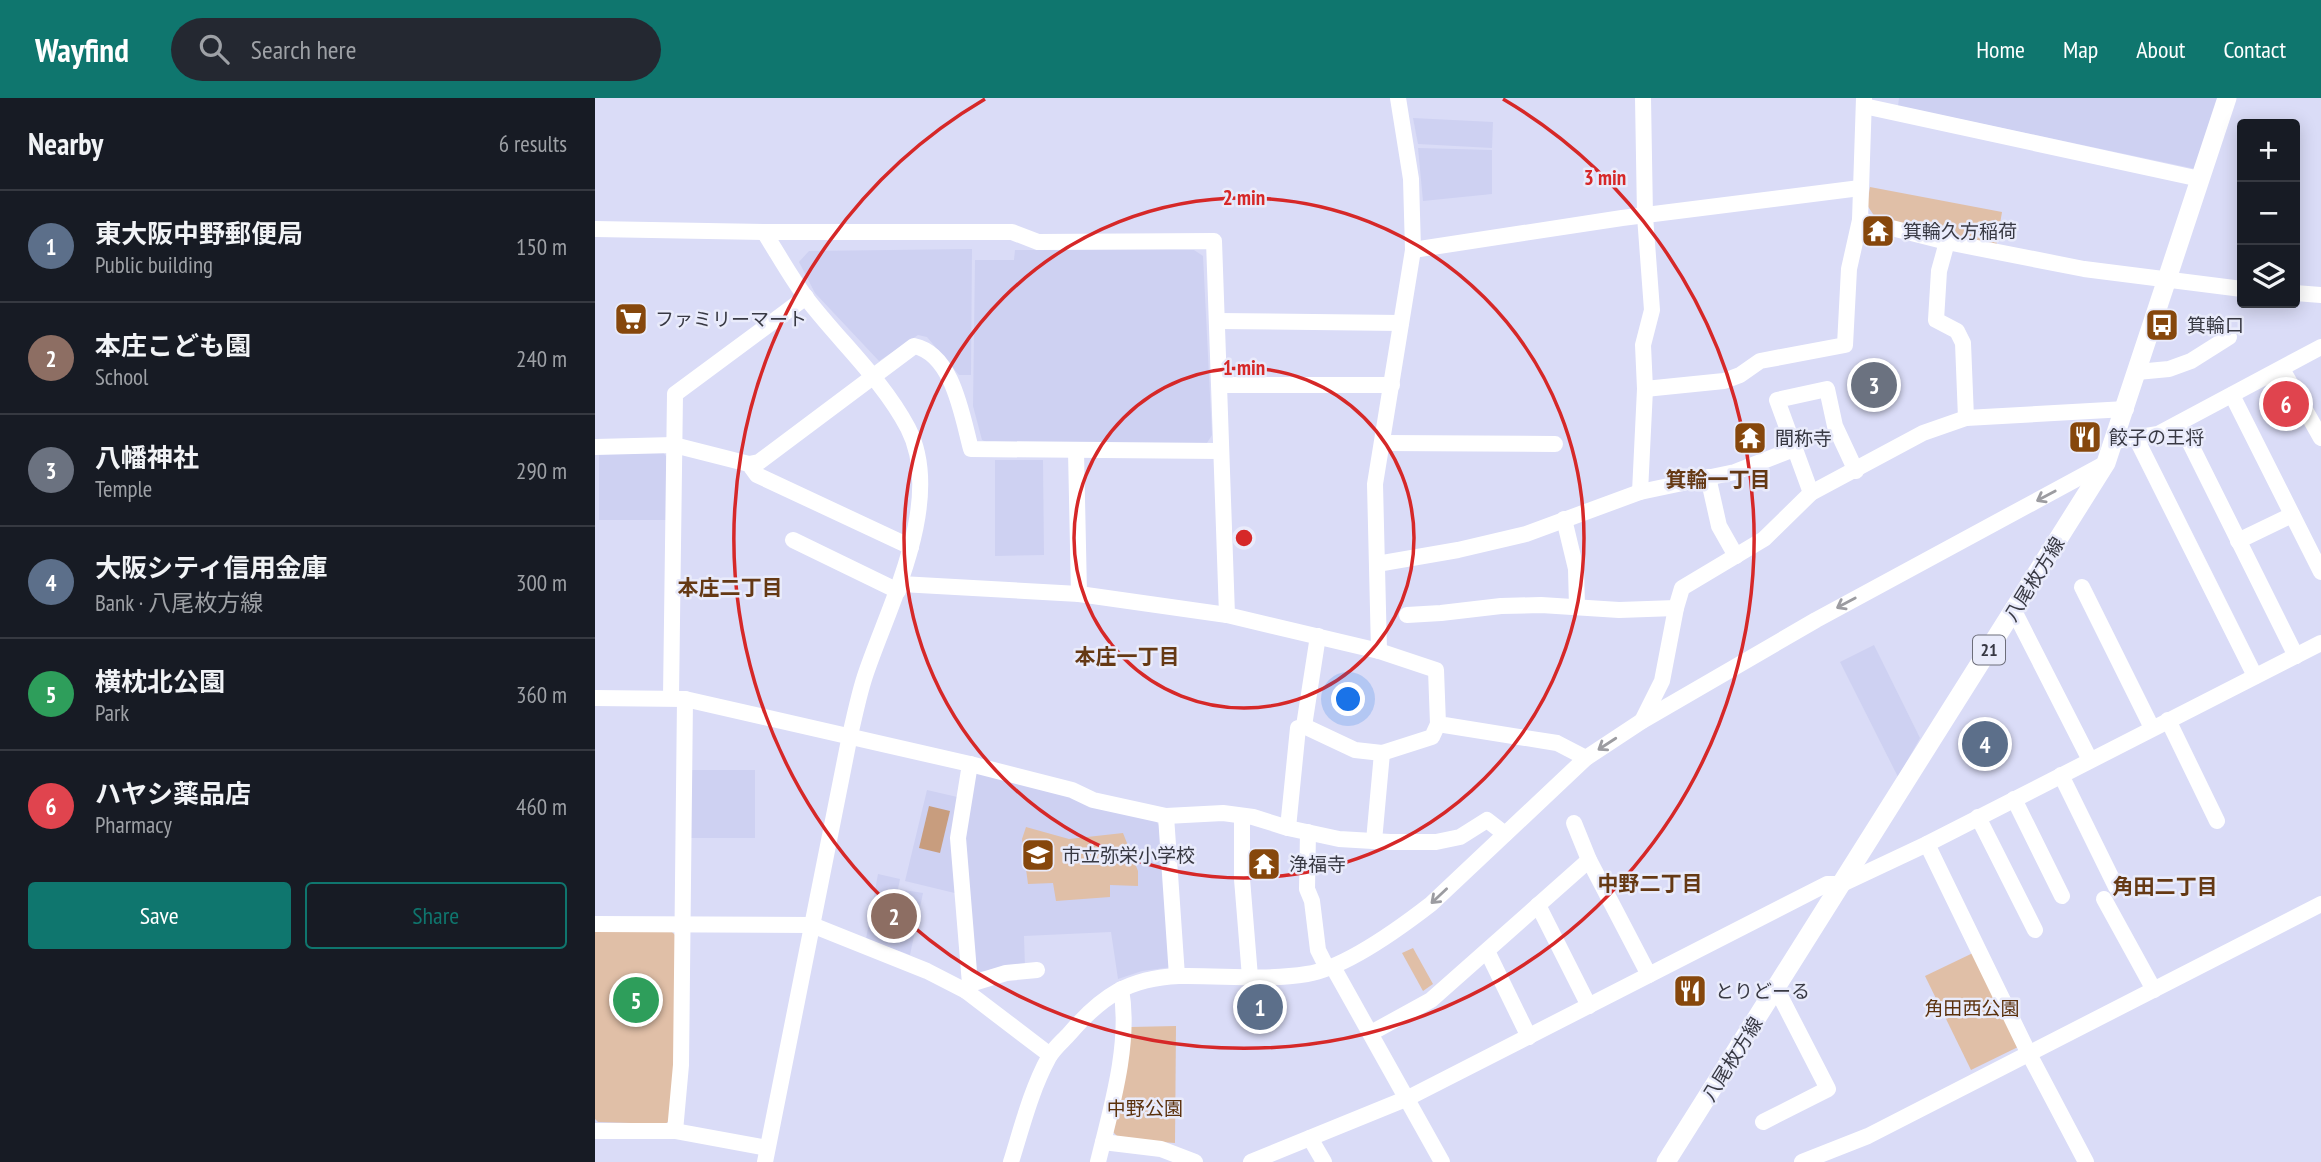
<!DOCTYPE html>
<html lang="en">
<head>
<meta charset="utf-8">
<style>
  body { margin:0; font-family:"PT Sans Narrow","Noto Sans JP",sans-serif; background:#242831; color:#f1f3f6 }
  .controls { position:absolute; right:21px; top:21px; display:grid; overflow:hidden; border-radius:7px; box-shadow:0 4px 18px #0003 }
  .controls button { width:63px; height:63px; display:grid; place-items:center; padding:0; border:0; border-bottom:2px solid #363941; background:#171b24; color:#f1f3f6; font:35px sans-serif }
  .you { position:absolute; left:754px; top:602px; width:24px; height:24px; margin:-18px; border:5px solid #fff; border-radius:50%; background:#1a73e8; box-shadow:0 0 0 10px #1a73e833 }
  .badge { display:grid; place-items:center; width:46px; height:46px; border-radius:50%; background:#0f766e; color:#fff; font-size:23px; font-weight:700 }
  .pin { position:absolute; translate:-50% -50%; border:4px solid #fff; box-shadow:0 2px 7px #0006 }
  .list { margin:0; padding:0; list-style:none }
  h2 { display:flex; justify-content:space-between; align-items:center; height:91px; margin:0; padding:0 28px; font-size:30px }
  h2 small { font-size:23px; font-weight:400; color:#9ea1a6 }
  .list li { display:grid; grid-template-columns:46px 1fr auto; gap:21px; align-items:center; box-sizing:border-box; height:112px; padding:0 28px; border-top:2px solid #363941 }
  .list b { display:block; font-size:26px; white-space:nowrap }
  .list p { margin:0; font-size:23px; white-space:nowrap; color:#9ea1a6 }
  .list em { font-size:23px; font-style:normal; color:#9ea1a6 }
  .actions { display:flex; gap:14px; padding:21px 28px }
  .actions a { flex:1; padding:16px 0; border:2px solid #0f766e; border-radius:7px; text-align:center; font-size:24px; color:#0f766e }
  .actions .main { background:#0f766e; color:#fff }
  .icon { flex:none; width:38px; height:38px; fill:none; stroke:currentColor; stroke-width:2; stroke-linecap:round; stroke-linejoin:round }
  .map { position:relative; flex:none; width:1726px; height:1064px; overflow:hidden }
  header { display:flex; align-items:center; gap:42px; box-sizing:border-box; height:98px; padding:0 35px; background:#0f766e; color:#fff }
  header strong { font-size:33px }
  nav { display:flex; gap:38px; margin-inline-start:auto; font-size:24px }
  .search { width:490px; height:63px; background:#242831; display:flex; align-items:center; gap:18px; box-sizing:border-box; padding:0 24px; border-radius:38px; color:#9ea1a6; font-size:26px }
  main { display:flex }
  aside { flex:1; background:#171b24 }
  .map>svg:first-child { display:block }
</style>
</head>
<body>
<header>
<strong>Wayfind</strong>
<div class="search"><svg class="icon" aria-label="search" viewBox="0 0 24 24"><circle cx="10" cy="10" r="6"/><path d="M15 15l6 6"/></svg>Search here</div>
<nav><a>Home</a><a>Map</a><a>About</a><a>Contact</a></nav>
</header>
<main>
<aside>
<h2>Nearby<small>6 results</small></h2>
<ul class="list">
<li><span class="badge" style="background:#5c6f8a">1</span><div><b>東大阪中野郵便局</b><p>Public building</p></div><em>150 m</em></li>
<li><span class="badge" style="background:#8d6e63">2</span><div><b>本庄こども園</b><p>School</p></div><em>240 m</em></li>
<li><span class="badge" style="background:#6b7280">3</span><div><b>八幡神社</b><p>Temple</p></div><em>290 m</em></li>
<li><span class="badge" style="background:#5c6f8a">4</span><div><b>大阪シティ信用金庫</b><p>Bank · 八尾枚方線</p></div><em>300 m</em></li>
<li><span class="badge" style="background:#2e9e5b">5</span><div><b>横枕北公園</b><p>Park</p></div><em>360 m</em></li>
<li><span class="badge" style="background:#e0444e">6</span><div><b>ハヤシ薬品店</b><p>Pharmacy</p></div><em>460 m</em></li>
</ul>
<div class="actions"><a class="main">Save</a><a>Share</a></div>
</aside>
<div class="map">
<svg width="1726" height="1064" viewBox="0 0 1726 1064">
  <rect width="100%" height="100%" fill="#dadcf7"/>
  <!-- built -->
  <g fill="#ced1f2">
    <polygon points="1304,0 1623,0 1601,71 1303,8"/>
    <polygon points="818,20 898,24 897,50 823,46"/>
    <polygon points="823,50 897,52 897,96 828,103"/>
    <polygon points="377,151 376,277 364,277 332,239 323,237 284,263 220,195 204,164 214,153"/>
    <polygon points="420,152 599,152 608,158 617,337 612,345 394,345 387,342 378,308 380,162 419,162"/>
    <polygon points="65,351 71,358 71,422 4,422 4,356"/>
    <polygon points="400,362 448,362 449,457 400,458"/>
    <polygon points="1279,547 1325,640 1303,679 1245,564"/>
    <rect x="96" y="672" width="64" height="68"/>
    <polygon points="385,673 559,721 567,731 577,869 547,873 523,881 516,834 429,838 430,870 381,874 372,798 310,783 332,692 371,701 378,677"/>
    <polygon points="283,776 305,781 303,791 328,795 315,857 271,841"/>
  </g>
  <!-- green -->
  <g fill="#e0bfa7">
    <polygon points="1275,89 1407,114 1401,149 1280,119 1272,107"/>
    <polygon points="431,729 474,741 528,735 543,773 543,788 515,787 515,799 461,803 458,785 433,786 427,741"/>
    <polygon points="73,830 82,839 77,1021 70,1026 3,1024 0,1021 0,834 2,831"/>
    <polygon points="818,850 838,886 828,893 807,855"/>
    <polygon points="1380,854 1423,949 1376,972 1330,878"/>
    <polygon points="581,928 580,1045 525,1041 515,1031 536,929"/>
  </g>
  <!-- water -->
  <polygon fill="#c89d7e" points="334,708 355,713 345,755 324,750"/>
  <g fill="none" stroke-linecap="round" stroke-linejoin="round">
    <!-- minor -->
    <g stroke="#fff" stroke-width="16">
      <polyline points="1269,8 1605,81"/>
      <polyline points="1265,122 1352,144 1489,171 1647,191"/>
      <polyline points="0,131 169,134 417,134 443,144 619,143 632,517 784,553 841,572 843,626 962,645 991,660"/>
      <path d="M 169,134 C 183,156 196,180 212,201 C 245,244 287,281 313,330 C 350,402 294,507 271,575 C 264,595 260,617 255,637 L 170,1064"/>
      <polyline points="1352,144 1344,173 1341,222 1362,233 1368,245 1371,320"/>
      <polyline points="818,152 1027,120 1265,90"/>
      <polyline points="1700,195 1726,197"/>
      <polyline points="622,223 806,225"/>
      <polyline points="1687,271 1726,340"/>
      <polyline points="1542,274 1574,271 1596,263 1634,239"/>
      <polyline points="625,287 797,287"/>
      <polyline points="1050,291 1129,283 1145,277 1165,263 1250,247 1254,171 1265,122 1269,0"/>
      <polyline points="1637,297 1726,474"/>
      <polyline points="1585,325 1701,558"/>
      <polyline points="1541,340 1660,578"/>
      <polyline points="1520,343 1563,336 1726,249"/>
      <polyline points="788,345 960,346"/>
      <polyline points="0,349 79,347 154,366 162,377 316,449"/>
      <polyline points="481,353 484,496"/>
      <path d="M 154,366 L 164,364 L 319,248 C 358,256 367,318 376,351 L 625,353"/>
      <polyline points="1113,379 1124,428 1141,458"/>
      <polyline points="1045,394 1050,291 1048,247 1057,212 1050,118 1048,0"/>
      <polyline points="1216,395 1182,302 1232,291 1240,328 1261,373"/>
      <polyline points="969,421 981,471 982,509"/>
      <polyline points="198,442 303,493"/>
      <polyline points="1643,443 1697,417"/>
      <polyline points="782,466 863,452 931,436 1045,394 1140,374 1199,351"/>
      <polyline points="306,486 484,496 632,517"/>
      <polyline points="1487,489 1557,630"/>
      <polyline points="1419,513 1495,662"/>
      <polyline points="812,517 846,515 906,508 946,507 1024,512 1081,510"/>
      <polyline points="784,553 780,386 818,152 816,81 803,0"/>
      <polyline points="76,599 80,296 211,199"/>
      <polyline points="0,600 90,601 375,666 477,692 498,702 571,718 628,715 658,719 693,730 744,741 795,744 841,744 865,739 892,722 910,736"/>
      <polyline points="1573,622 1622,723"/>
      <polyline points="1047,623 1067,583 1081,510 1087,490 1169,441 1216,395 1328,335 1371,320 1531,311"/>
      <polyline points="709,628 760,652 787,655 837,639 843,626"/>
      <polyline points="1466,677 1521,789"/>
      <polyline points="1419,701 1467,798"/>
      <polyline points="571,718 582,878"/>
      <polyline points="647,718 647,781 655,879"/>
      <polyline points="1383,719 1440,832"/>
      <polyline points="979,725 994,762 1054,877"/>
      <polyline points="693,730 703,630 709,628 723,538"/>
      <polyline points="713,734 712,791 717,803 723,852 732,870"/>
      <polyline points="779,743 787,655"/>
      <polyline points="1332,746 1434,956 1491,1064"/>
      <polyline points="1509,801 1559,892"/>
      <polyline points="943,807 994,908"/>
      <polyline points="0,826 217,827 332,873 371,893 455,957"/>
      <polyline points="892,853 934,939"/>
      <polyline points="738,869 847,1064"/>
      <polyline points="375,886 411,875 442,872"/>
      <polyline points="371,893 375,886 363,740 375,666"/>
      <polyline points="776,935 836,902 994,762"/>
      <polyline points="1168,1024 1233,991 1181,890"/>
      <polyline points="0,1033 80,1033 172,1050"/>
      <polyline points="80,1033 86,967 90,601"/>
      <polyline points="715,1040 729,1064"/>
      <polyline points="508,1044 566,1051 600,1064"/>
      <path d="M 416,1064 C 427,1029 436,992 454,959 C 459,950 468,943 475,935 C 507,898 534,880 584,878 C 626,877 670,883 712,876 C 750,870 805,830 836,806 L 991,660 L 1047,623 L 1221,522 L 1511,365"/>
      <path d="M 503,1064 C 516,1011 536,945 526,891"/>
      <polyline points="656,1064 813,1000 1232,786 1247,786 1332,746 1726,545"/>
      <polyline points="1207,1064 1273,1038 1726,806"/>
    </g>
    <!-- major -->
    <polyline stroke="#fff" stroke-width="19" points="1071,1064 1511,365 1632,0"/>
  </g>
  <!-- one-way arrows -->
  <defs><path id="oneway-shaft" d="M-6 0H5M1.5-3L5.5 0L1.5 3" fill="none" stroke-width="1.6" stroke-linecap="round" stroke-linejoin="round" transform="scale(1.75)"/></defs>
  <g stroke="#9c9ca1">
    <use href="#oneway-shaft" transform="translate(1451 398) rotate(152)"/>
    <use href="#oneway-shaft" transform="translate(1251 505) rotate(152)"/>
    <use href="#oneway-shaft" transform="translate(1012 646) rotate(147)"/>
    <use href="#oneway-shaft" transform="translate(844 798) rotate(137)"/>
  </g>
  <!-- distance rings -->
  <g fill="none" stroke="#d62828" stroke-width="3.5">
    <circle cx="649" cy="440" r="170"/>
    <circle cx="649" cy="440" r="340"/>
    <path d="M908 1A510 510 0 1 1 390 1"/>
  </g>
  <!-- icons -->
  <defs>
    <symbol id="temple-square" viewBox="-11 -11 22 22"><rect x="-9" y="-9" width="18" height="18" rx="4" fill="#86470c" stroke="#e9ebfb"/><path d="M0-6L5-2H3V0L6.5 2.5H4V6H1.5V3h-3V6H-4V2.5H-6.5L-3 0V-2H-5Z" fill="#fff"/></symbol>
    <symbol id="supermarket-square" viewBox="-11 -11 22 22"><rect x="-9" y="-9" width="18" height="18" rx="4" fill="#86470c" stroke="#e9ebfb"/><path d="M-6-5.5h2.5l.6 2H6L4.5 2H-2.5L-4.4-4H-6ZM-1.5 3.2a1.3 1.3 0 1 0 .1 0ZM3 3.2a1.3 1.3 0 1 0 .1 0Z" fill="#fff"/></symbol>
    <symbol id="bus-square" viewBox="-11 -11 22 22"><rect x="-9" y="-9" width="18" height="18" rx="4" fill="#86470c" stroke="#e9ebfb"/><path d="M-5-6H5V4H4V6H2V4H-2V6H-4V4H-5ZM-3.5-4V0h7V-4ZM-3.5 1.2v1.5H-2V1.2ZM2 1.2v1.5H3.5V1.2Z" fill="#fff"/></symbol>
    <symbol id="restaurant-square" viewBox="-11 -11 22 22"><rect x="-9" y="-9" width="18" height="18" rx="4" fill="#86470c" stroke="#e9ebfb"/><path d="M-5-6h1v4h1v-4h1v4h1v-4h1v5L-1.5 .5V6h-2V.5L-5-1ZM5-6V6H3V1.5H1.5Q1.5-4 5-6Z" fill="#fff"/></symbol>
    <symbol id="school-square" viewBox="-11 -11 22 22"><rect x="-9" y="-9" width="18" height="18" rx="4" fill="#86470c" stroke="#e9ebfb"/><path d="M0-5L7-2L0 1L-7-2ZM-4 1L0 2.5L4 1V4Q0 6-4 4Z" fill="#fff"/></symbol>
  </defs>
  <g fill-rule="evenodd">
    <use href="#temple-square" x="1264" y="114" width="38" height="38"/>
    <use href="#supermarket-square" x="17" y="202" width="38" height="38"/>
    <use href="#bus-square" x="1548" y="208" width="38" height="38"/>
    <use href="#restaurant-square" x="1471" y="320" width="38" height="38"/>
    <use href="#temple-square" x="1136" y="321" width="38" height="38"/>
    <use href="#school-square" x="424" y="738" width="38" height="38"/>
    <use href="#temple-square" x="650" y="747" width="38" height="38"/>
    <use href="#restaurant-square" x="1076" y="874" width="38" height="38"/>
  </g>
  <g text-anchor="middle" stroke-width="5" stroke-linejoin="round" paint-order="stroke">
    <!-- shield labels -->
    <rect fill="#e9ebfb" stroke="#6d6e7a" stroke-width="2" x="1378" y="537.5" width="32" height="29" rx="5"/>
    <g font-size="18" font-weight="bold" fill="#383943">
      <text x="1394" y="558">21</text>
    </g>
    <!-- poi labels -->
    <g font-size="19" fill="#383943" stroke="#e9ebfb" text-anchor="start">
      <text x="1308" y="140">箕輪久方稲荷</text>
      <text x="60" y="228">ファミリーマート</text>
      <text x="1592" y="234">箕輪口</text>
      <text x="1514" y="346">餃子の王将</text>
      <text x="1180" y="347">間称寺</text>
      <text x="467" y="764">市立弥栄小学校</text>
      <text x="694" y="773">浄福寺</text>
      <text x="1120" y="900">とりどーる</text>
    </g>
    <!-- street labels -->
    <g font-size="19" fill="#383943" stroke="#e9ebfb">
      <text transform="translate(1439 481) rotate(-58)" y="7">八尾枚方線</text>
      <text transform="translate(1137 961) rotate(-58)" y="7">八尾枚方線</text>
    </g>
    <!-- park labels -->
    <g font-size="19" fill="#5a300c" stroke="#e9ebfb">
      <text x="1377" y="917">角田西公園</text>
      <text x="550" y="1017">中野公園</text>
    </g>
    <!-- neighbourhood labels -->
    <g font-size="21" font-weight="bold" fill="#653914" stroke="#e9ebfb">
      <text x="1123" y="389">箕輪一丁目</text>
      <text x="135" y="497">本庄二丁目</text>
      <text x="532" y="566">本庄一丁目</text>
      <text x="1055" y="793">中野二丁目</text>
      <text x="1570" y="796">角田二丁目</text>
    </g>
  </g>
  <circle cx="649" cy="440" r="10" fill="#d62828" stroke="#e9ebfb" stroke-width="3.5"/>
  <g font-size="21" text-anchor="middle" font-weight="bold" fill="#d62828" stroke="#e9ebfb" stroke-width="5" stroke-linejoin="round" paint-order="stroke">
    <text x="1010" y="87">3 min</text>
    <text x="649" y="107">2 min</text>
    <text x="649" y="277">1 min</text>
  </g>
</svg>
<div class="controls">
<button>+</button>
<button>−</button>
<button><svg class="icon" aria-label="layers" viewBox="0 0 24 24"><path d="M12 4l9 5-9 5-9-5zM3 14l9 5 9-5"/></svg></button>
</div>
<div class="you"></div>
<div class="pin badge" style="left:665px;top:909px;background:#5c6f8a">1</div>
<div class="pin badge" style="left:299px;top:818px;background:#8d6e63">2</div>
<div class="pin badge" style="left:1279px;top:287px;background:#6b7280">3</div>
<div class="pin badge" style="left:1390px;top:646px;background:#5c6f8a">4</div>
<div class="pin badge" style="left:41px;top:902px;background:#2e9e5b">5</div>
<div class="pin badge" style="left:1691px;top:306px;background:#e0444e">6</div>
</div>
</main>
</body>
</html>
